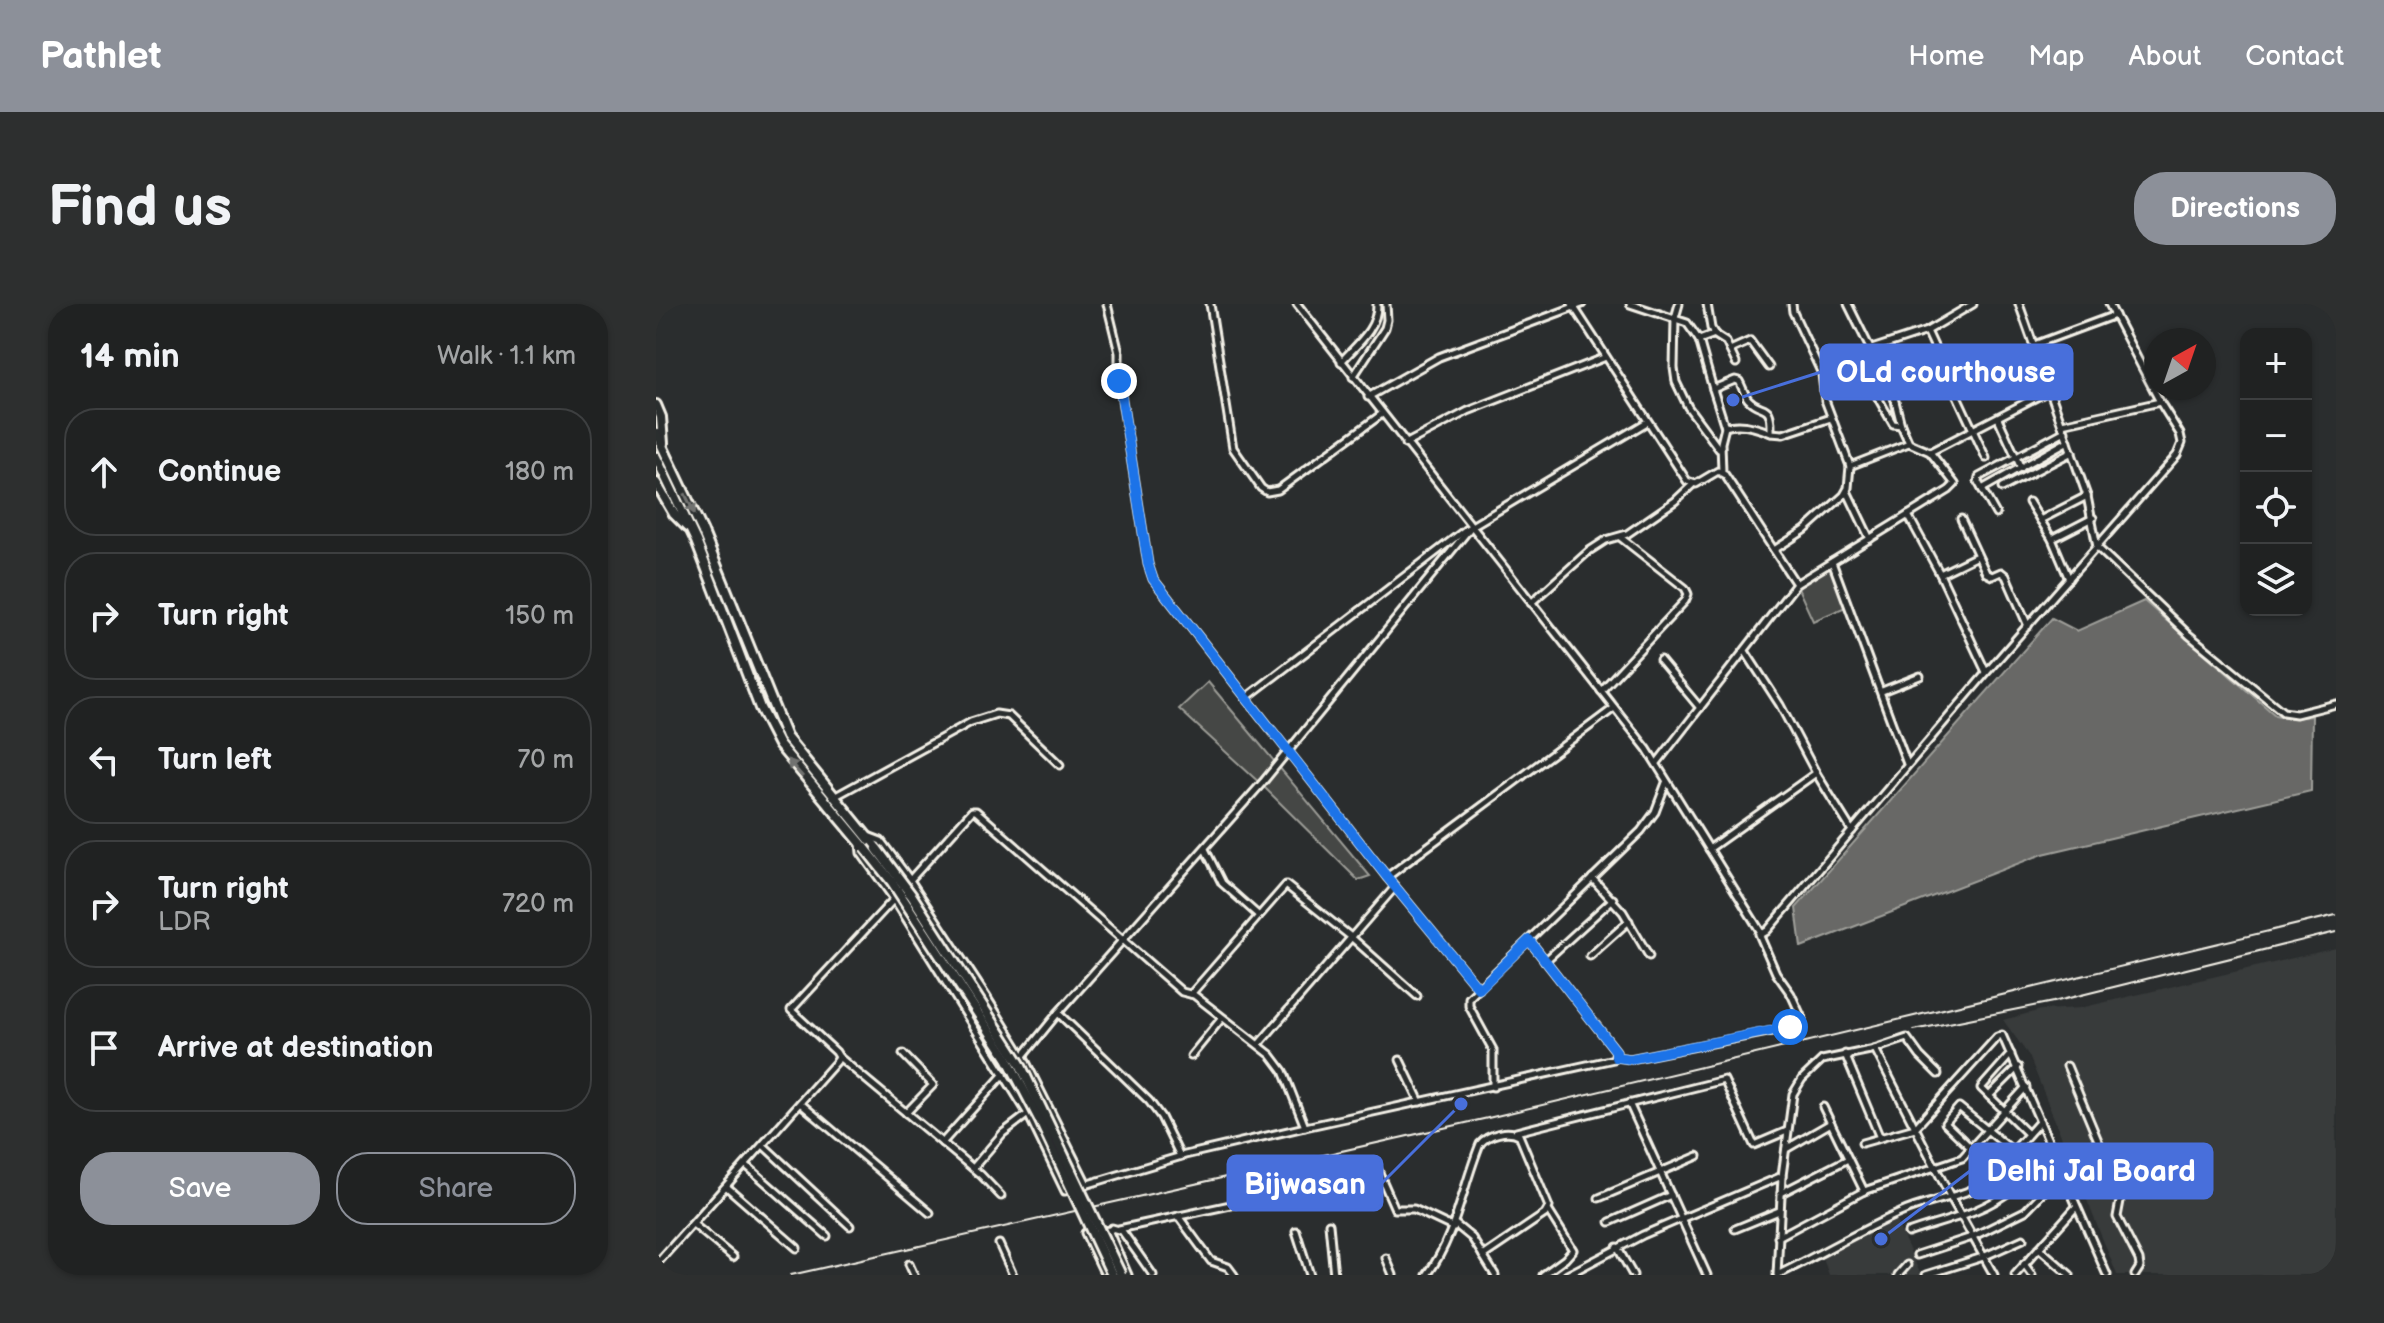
<!DOCTYPE html>
<html lang="en">
<head>
<meta charset="utf-8">
<style>
  body { margin:0; font-family:"Balsamiq Sans",sans-serif; background:#2d2f2f; color:#f1f3f6 }
  .controls { position:absolute; right:24px; top:24px; display:grid; overflow:hidden; border-radius:16px; box-shadow:0 2px 6px #0004 }
  .controls button { width:72px; height:72px; display:grid; place-items:center; padding:0; border:0; border-bottom:2px solid #3d3f40; background:#202222; color:#f1f3f6; font:40px sans-serif }
  .compass { position:absolute; left:1488px; top:24px; width:72px; height:72px; border-radius:50%; background:#202222; box-shadow:0 2px 6px #0004; rotate:40deg }
  .stop { position:absolute; width:24px; height:24px; margin:-18px; border:6px solid #1a73e8; border-radius:50%; background:#fff }
  .stop.end { background:#1a73e8; border-color:#fff; box-shadow:0 2px 8px #0008 }
  .list { margin:0; padding:0; list-style:none }
  h2 { display:flex; justify-content:space-between; align-items:center; height:104px; margin:0; padding:0 32px; font-size:34px }
  h2 small { font-size:26px; font-weight:400; color:#a2a4a5 }
  .list li { display:grid; grid-template-columns:52px 1fr auto; gap:24px; align-items:center; box-sizing:border-box; height:128px; margin:0 16px 16px; padding:0 16px; border:2px solid #3d3f40; border-radius:32px }
  .list b { display:block; font-size:30px; white-space:nowrap }
  .list p { margin:0; font-size:26px; white-space:nowrap; color:#a2a4a5 }
  .list em { font-size:26px; font-style:normal; color:#a2a4a5 }
  .actions { display:flex; gap:16px; padding:24px 32px }
  .actions a { flex:1; padding:18px 0; border:2px solid #8c9099; border-radius:32px; text-align:center; font-size:28px; color:#8c9099 }
  .actions .main { background:#8c9099; color:#fff }
  .icon { flex:none; width:44px; height:44px; fill:none; stroke:currentColor; stroke-width:2; stroke-linecap:round; stroke-linejoin:round }
  .map { position:relative; flex:none; width:1680px; height:971px; overflow:hidden; border-radius:32px }
  header { display:flex; align-items:center; gap:48px; box-sizing:border-box; height:112px; padding:0 40px; background:#8c9099; color:#fff }
  header strong { font-size:38px }
  nav { display:flex; gap:44px; margin-inline-start:auto; font-size:28px }
  .intro { display:flex; align-items:center; justify-content:space-between; box-sizing:border-box; height:192px; padding:0 48px }
  h1 { margin:0; font-size:56px }
  .button { padding:20px 36px; border-radius:32px; background:#8c9099; color:#fff; font-size:28px; font-weight:700 }
  main { display:flex; gap:48px; padding:0 48px }
  aside { flex:1; background:#202222; border-radius:32px; box-shadow:0 2px 6px #0004 }
  .map>svg:first-child { display:block }
</style>
</head>
<body>
<header>
<strong>Pathlet</strong>
<nav><a>Home</a><a>Map</a><a>About</a><a>Contact</a></nav>
</header>
<div class="intro"><h1>Find us</h1><a class="button">Directions</a></div>
<main>
<aside>
<h2>14 min<small>Walk · 1.1 km</small></h2>
<ul class="list">
<li><svg class="icon" aria-label="ahead" viewBox="0 0 24 24"><path d="M12 20V5M6 11l6-6 6 6"/></svg><div><b>Continue</b></div><em>180 m</em></li>
<li><svg class="icon" aria-label="right" viewBox="0 0 24 24"><path d="M7 20v-9h11M14 6l5 5-5 5"/></svg><div><b>Turn right</b></div><em>150 m</em></li>
<li><svg class="icon" aria-label="left" viewBox="0 0 24 24"><path d="M17 20v-9H6M10 6l-5 5 5 5"/></svg><div><b>Turn left</b></div><em>70 m</em></li>
<li><svg class="icon" aria-label="right" viewBox="0 0 24 24"><path d="M7 20v-9h11M14 6l5 5-5 5"/></svg><div><b>Turn right</b><p>LDR</p></div><em>720 m</em></li>
<li><svg class="icon" aria-label="arrive" viewBox="0 0 24 24"><path d="M6 21V4h12l-3 4 3 4H6"/></svg><div><b>Arrive at destination</b></div></li>
</ul>
<div class="actions"><a class="main">Save</a><a>Share</a></div>
</aside>
<div class="map">
<svg width="1680" height="971" viewBox="0 0 1680 971">
  <rect width="100%" height="100%" fill="#2a2d2e"/>
  <filter id="ink" filterUnits="userSpaceOnUse"><feTurbulence type="fractalNoise" baseFrequency=".0125" numOctaves="2"/><feDisplacementMap in="SourceGraphic" scale="16" xChannelSelector="R" yChannelSelector="G"/><feConvolveMatrix kernelMatrix="1 2 1 2 8 2 1 2 1" color-interpolation-filters="sRGB"/></filter>
  <g filter="url(#ink)">
    <!-- built -->
    <g fill="#373a3a">
      <polygon points="1680,644 1680,971 1461,971 1373,752 1347,716 1385,706 1424,704"/>
      <polygon points="1240,917 1265,971 1173,971 1166,952"/>
    </g>
    <!-- green -->
    <g fill="#444645" stroke="#9c9c96" stroke-width="2">
      <polygon points="1176,258 1192,302 1157,317 1140,280"/>
      <polygon points="552,378 714,572 702,576 607,482 523,405"/>
    </g>
    <!-- water -->
    <polygon fill="#676866" stroke="#9f9f9a" stroke-width="2" points="1488,297 1619,411 1635,414 1656,412 1655,487 1387,550 1145,643 1140,604 1396,314 1421,327"/>
    <g fill="none" stroke-linecap="round" stroke-linejoin="round">
      <defs>
        <g id="street">
          <polyline points="451,0 463,49 463,77 492,260 497,275 731,573 823,685"/>
          <polyline points="554,0 577,144 605,184 611,188 622,186 726,110"/>
          <polyline points="641,0 991,445 1106,630 1111,627 1330,369 1521,151 1526,139 1524,130 1504,98 1453,0"/>
          <polyline points="916,0 1031,177 1040,180 1062,167 1069,171 1140,280"/>
          <polyline points="974,0 1031,19 1043,36"/>
          <polyline points="1023,0 1019,14 1018,64 1020,78 1032,103 1063,145"/>
          <polyline points="1051,0 1055,24 1059,31 1070,38 1080,59"/>
          <polyline points="1192,0 1238,93 1245,121 1253,139"/>
          <polyline points="1363,0 1431,192 1441,243 1533,331 1627,408 1640,410 1680,400"/>
          <polyline points="1271,27 1330,154"/>
          <polyline points="1378,41 1459,11"/>
          <polyline points="1216,45 1271,27 1317,0"/>
          <polyline points="1074,46 1094,37 1113,63"/>
          <path d="M 685,58 C 700,41 722,25 721,0"/>
          <polyline points="1225,66 1280,49"/>
          <polyline points="697,73 729,24 731,16 730,0"/>
          <polyline points="1057,85 1043,36 1059,30"/>
          <polyline points="712,93 783,53 926,0"/>
          <polyline points="1222,94 1237,120 1245,121"/>
          <polyline points="1342,114 1365,164"/>
          <polyline points="1406,120 1504,98"/>
          <path d="M 1069,123 C 1083,118 1101,123 1115,129"/>
          <polyline points="749,140 812,107 950,53"/>
          <polyline points="1274,148 1394,86"/>
          <path d="M 1066,168 L 1065,139 L 1069,123 L 1057,85 L 1079,76 L 1083,77 C 1086,82 1088,90 1092,95 C 1106,110 1116,95 1115,129 L 1127,130 L 1175,114"/>
          <polyline points="1346,184 1416,148"/>
          <polyline points="1326,185 1412,137"/>
          <polyline points="1191,187 1214,235"/>
          <polyline points="1373,198 1396,235 1413,275"/>
          <polyline points="1340,210 1322,178 1323,173 1409,127"/>
          <polyline points="1252,211 1284,270 1330,368"/>
          <polyline points="1305,215 1330,269 1336,272 1345,268 1350,272 1372,322"/>
          <polyline points="1384,216 1431,192"/>
          <polyline points="1396,235 1437,214"/>
          <polyline points="1118,246 1149,226 1188,191 1192,184 1194,162 1169,96 1166,70 1137,8 1136,0"/>
          <polyline points="1176,258 1251,460"/>
          <polyline points="1284,270 1321,252"/>
          <polyline points="875,299 933,247 950,236 971,230 1019,197 1036,181"/>
          <polyline points="1089,347 1124,401 1160,469 1196,527"/>
          <polyline points="1004,356 1044,404"/>
          <polyline points="945,387 1029,297 1032,290 1029,284 964,233"/>
          <polyline points="1226,387 1264,372"/>
          <polyline points="590,394 809,226 991,118"/>
          <polyline points="1001,459 1140,280 1293,186 1299,180 1274,148 1253,139 1194,162"/>
          <polyline points="178,493 315,418 340,410 353,412 404,461"/>
          <polyline points="212,532 225,537 254,576 330,692 367,752 431,880"/>
          <polyline points="204,539 205,549 238,595 372,810 409,887 529,851 649,823 627,767 615,751 538,691 526,688 320,507 316,507 254,576"/>
          <polyline points="549,545 566,579 602,611"/>
          <polyline points="1053,545 1160,469"/>
          <polyline points="731,573 958,404"/>
          <polyline points="936,574 967,608 993,652"/>
          <polyline points="934,652 973,617"/>
          <polyline points="889,657 957,595"/>
          <polyline points="535,690 630,581 695,633 761,692"/>
          <polyline points="402,709 493,797 505,813 524,852"/>
          <polyline points="603,740 739,583"/>
          <polyline points="1218,745 1251,734 1264,752 1282,770"/>
          <polyline points="247,750 277,781 250,809"/>
          <polyline points="1189,750 1224,834"/>
          <polyline points="1355,750 1325,784 1372,830"/>
          <polyline points="367,752 402,709 607,478 815,223"/>
          <polyline points="535,752 566,714"/>
          <polyline points="183,753 325,871 345,892"/>
          <polyline points="960,753 974,755 1138,723 1146,714 1135,690 1120,669 1103,630"/>
          <polyline points="744,756 764,798"/>
          <polyline points="1411,762 1463,887 1464,897 1461,913 1483,956 1484,963 1479,971"/>
          <polyline points="837,783 837,746 813,702 813,694 985,527 999,508 1010,479"/>
          <polyline points="1333,792 1362,763"/>
          <polyline points="144,799 274,909"/>
          <polyline points="973,799 1051,971"/>
          <polyline points="1167,803 1208,887"/>
          <polyline points="649,823 958,755 960,747 873,636"/>
          <polyline points="860,828 1068,776 1098,841 1131,827"/>
          <polyline points="286,839 348,770"/>
          <polyline points="1206,839 1259,824 1341,733 1346,731 1451,971"/>
          <polyline points="107,841 194,922"/>
          <polyline points="1130,845 1175,819"/>
          <polyline points="1316,845 1289,819 1303,803 1357,847"/>
          <polyline points="90,861 171,932"/>
          <polyline points="317,864 347,829 372,810"/>
          <polyline points="721,864 739,905 758,905 798,924"/>
          <polyline points="71,883 141,944"/>
          <polyline points="1125,889 1192,855"/>
          <polyline points="943,894 1042,852"/>
          <polyline points="522,912 555,957 572,963 578,971"/>
          <polyline points="954,918 1015,891"/>
          <polyline points="37,920 77,953"/>
          <polyline points="673,920 678,971"/>
          <polyline points="799,920 816,934 839,971"/>
          <polyline points="463,925 723,869"/>
          <polyline points="1079,925 1123,907"/>
          <polyline points="640,927 654,971"/>
          <path d="M 1252,929 C 1286,917 1328,909 1356,885 C 1371,873 1382,857 1395,844"/>
          <polyline points="1122,933 1208,887 1306,854 1370,783"/>
          <polyline points="343,940 357,971"/>
          <polyline points="961,943 977,971"/>
          <polyline points="1383,944 1414,971"/>
          <polyline points="1261,951 1316,933 1369,907 1406,869"/>
          <polyline points="730,954 737,971"/>
          <polyline points="4,956 181,757 183,753 180,748 135,706 238,595"/>
          <polyline points="253,960 258,971"/>
          <polyline points="1368,960 1376,971"/>
          <polyline points="449,971 429,929 454,926"/>
          <polyline points="472,971 453,928 456,924 466,927 497,971"/>
          <path d="M 771,971 C 800,932 806,884 824,840 C 832,830 852,825 863,831 L 893,903 L 889,910 L 827,952"/>
          <polyline points="887,971 909,955 917,946 892,906"/>
          <polyline points="911,971 987,931 1126,872"/>
          <polyline points="1242,971 1251,961"/>
          <polyline points="1270,971 1327,953 1367,935"/>
          <path d="M 1338,971 L 1294,892 L 1219,745 L 1166,756 L 1146,775 L 1137,790 L 1126,872 L 1121,971 C 1162,952 1202,927 1244,909 C 1270,897 1301,894 1327,881 L 1384,817"/>
          <polyline points="1359,971 1420,903"/>
        </g>
        <g id="secondary">
          <polyline points="0,101 5,113 7,139"/>
          <polyline points="0,129 46,226 130,433 221,545"/>
          <polyline points="0,153 40,237 104,404 123,441 209,544"/>
          <polyline points="0,179 18,210 31,223"/>
        </g>
      </defs>
      <!-- street casing -->
      <use href="#street" stroke="#f4f1e8" stroke-width="11"/>
      <!-- secondary casing -->
      <use href="#secondary" stroke="#f4f1e8" stroke-width="14"/>
      <!-- street -->
      <use href="#street" stroke="#2a2d2e" stroke-width="5"/>
      <!-- secondary -->
      <use href="#secondary" stroke="#2a2d2e" stroke-width="8"/>
      <!-- rail -->
      <g stroke="#f4f1e8" stroke-width="2">
        <polyline points="1258,726 1397,698 1680,628"/>
        <polyline points="135,971 832,814 1680,611"/>
      </g>
      <defs>
        <g id="secondary-bridge">
          <polyline points="209,544 236,578 351,754 384,817 456,971"/>
          <polyline points="221,545 256,592 364,760 465,971"/>
        </g>
      </defs>
      <!-- secondary-bridge casing -->
      <use href="#secondary-bridge" stroke="#f4f1e8" stroke-width="14" stroke-linecap="butt"/>
      <!-- secondary-bridge -->
      <use href="#secondary-bridge" stroke="#2a2d2e" stroke-width="8"/>
    </g>
    <!-- one-way arrows -->
    <defs><path id="oneway-solid" d="M-6-.8H1V-3.2L6.5 0L1 3.2V.8H-6Z" transform="scale(2)"/></defs>
    <g fill="#71726f">
      <use href="#oneway-solid" transform="translate(34 200) rotate(64)"/>
      <use href="#oneway-solid" transform="translate(139 464) rotate(-131)"/>
    </g>
  </g>
  <g fill="none" stroke-linecap="round" stroke-linejoin="round" filter="url(#ink)">
    <!-- route -->
    <polyline stroke="#1a73e8" stroke-width="10" points="463,77 492,260 497,275 731,573 823,685 873,636 960,747 960,753 974,755 1134,723"/>
  </g>
  <!-- callouts -->
  <path fill="none" stroke="#486fdb" stroke-width="3" d="M1077 96L1165 68M1225 935L1314 867M805 800L726 879"/>
  <g fill="#486fdb" stroke="#2a2d2e" stroke-width="3">
    <circle cx="1077" cy="96" r="8"/>
    <circle cx="1225" cy="935" r="8"/>
    <circle cx="805" cy="800" r="8"/>
  </g>
  <g fill="#486fdb" stroke="#486fdb" stroke-width="3">
    <rect x="1165" y="41" width="251" height="54" rx="8"/>
    <rect x="1314" y="840" width="242" height="54" rx="8"/>
    <rect x="572" y="852" width="154" height="54" rx="8"/>
  </g>
  <g font-size="30" text-anchor="middle" font-weight="bold" fill="#fff">
    <text x="1290" y="78">OLd courthouse</text>
    <text x="1435" y="877">Delhi Jal Board</text>
    <text x="649" y="890">Bijwasan</text>
  </g>
</svg>
<div class="controls">
<button>+</button>
<button>−</button>
<button><svg class="icon" aria-label="locate" viewBox="0 0 24 24"><circle cx="12" cy="12" r="6"/><path d="M12 2v4M12 18v4M2 12h4M18 12h4"/></svg></button>
<button><svg class="icon" aria-label="layers" viewBox="0 0 24 24"><path d="M12 4l9 5-9 5-9-5zM3 14l9 5 9-5"/></svg></button>
</div>
<svg class="compass" viewBox="-18 -18 36 36"><path d="M0-13l5 13h-10z" fill="#e53935"/><path d="M0 13l5-13h-10z" fill="#a2a4a5"/></svg>
<div class="stop" style="left:1134px;top:723px"></div>
<div class="stop end" style="left:463px;top:77px"></div>
</div>
</main>
</body>
</html>
